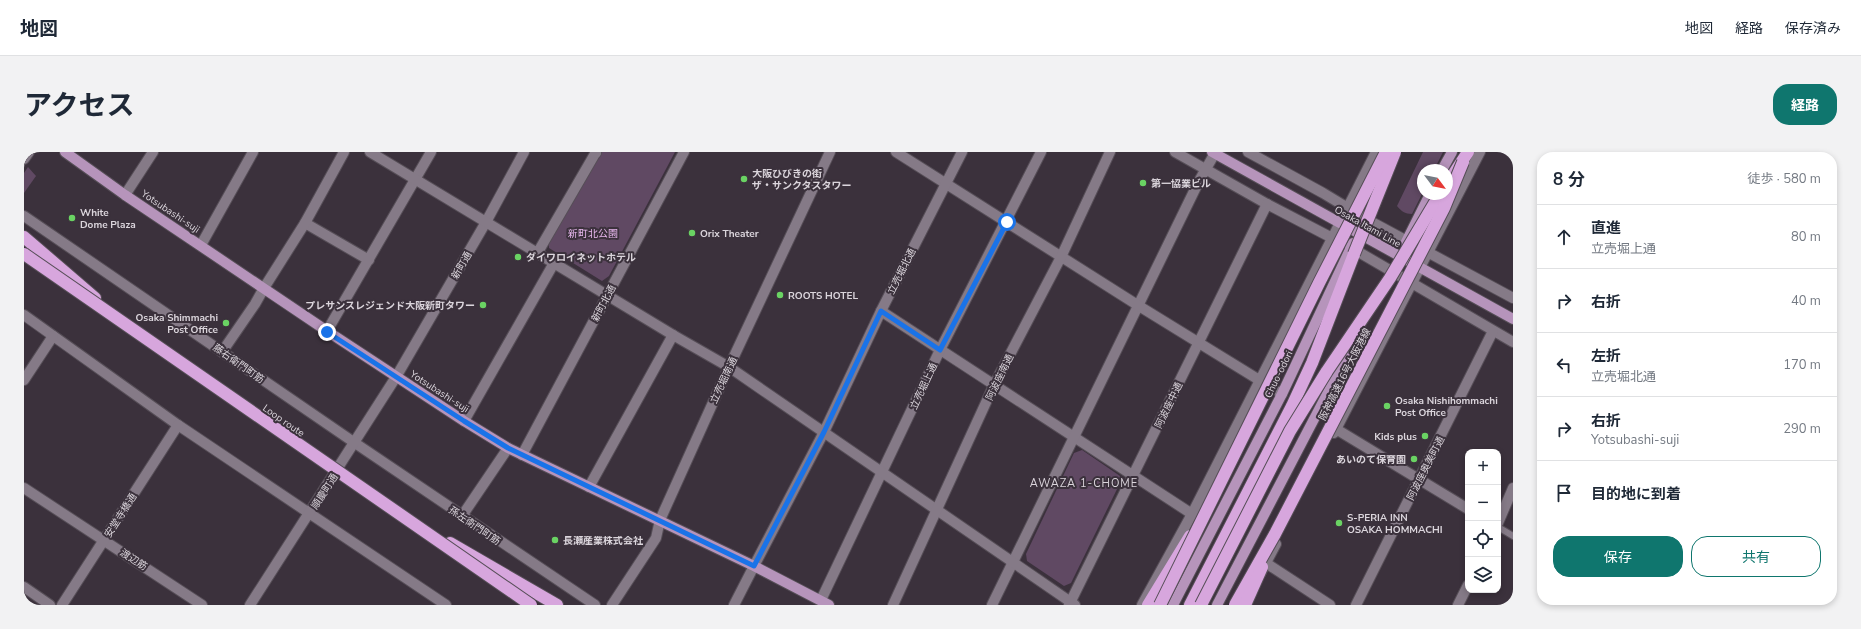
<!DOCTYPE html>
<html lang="ja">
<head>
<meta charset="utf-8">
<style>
  body { margin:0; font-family:"Nunito Sans","Noto Sans JP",sans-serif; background:#f2f2f3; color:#1f2937 }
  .controls { position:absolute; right:12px; bottom:12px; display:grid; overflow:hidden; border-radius:8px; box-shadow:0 2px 6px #0003 }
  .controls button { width:36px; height:36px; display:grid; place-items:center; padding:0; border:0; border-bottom:1px solid #e0e1e3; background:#fff; color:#1f2937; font:20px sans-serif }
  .compass { position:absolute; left:1393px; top:12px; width:36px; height:36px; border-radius:50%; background:#fff; box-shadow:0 2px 6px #0003; rotate:122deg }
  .stop { position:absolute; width:12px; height:12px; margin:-9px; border:3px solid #1a73e8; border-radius:50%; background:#fff }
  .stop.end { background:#1a73e8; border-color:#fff; box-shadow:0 1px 4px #0008 }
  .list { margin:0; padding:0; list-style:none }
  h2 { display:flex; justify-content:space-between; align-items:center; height:52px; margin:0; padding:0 16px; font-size:17px }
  h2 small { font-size:13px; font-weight:400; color:#747a83 }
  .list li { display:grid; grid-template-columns:26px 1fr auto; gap:12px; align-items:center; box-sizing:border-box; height:64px; padding:0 16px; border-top:1px solid #e0e1e3 }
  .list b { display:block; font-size:15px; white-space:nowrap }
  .list p { margin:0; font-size:13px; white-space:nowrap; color:#747a83 }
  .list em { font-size:13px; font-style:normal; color:#747a83 }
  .actions { display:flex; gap:8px; padding:12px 16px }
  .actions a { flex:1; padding:9px 0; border:1px solid #0f766e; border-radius:16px; text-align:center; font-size:14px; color:#0f766e }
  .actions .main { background:#0f766e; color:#fff }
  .icon { flex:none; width:22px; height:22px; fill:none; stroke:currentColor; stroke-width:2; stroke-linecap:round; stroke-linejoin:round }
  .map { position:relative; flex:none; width:1489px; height:453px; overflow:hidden; border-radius:16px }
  header { display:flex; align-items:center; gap:24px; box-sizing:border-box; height:56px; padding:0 20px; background:#fff; border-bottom:1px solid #e0e1e3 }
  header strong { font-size:19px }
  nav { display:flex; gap:22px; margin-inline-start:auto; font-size:14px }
  .intro { display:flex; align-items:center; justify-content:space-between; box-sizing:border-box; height:96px; padding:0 24px }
  h1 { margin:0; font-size:28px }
  .button { padding:10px 18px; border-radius:16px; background:#0f766e; color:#fff; font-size:14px; font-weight:700 }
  main { display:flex; gap:24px; padding:0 24px }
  aside { flex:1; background:#fff; border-radius:16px; box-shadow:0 2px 6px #0003 }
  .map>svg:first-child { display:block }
</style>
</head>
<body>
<header>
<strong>地図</strong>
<nav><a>地図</a><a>経路</a><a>保存済み</a></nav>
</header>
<div class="intro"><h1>アクセス</h1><a class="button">経路</a></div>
<main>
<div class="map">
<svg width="1489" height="453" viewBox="0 0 1489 453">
  <rect width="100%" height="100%" fill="#3b313c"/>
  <!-- green -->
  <g fill="#604963">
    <polygon points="576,0 651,0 585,124 578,129 525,96 525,90"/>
    <path d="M 1399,0 L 1419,0 L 1410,18 L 1399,18 L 1399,40 L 1388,62 C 1381,62 1377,59 1373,54 Z"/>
    <polygon points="4,15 12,24 0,41 0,21"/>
    <polygon points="1058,298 1096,324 1096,331 1047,431 1040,434 1003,409 1002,402 1050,301"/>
  </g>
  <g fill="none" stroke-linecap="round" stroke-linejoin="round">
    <defs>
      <polyline id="lane" points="1474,375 1489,384"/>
      <g id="street">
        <polyline points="1151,0 1243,52 1312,88"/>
        <polyline points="1224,0 1299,41 1342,67 1489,146"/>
        <polyline points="101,43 129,0"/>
        <polyline points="0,64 331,291 571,453"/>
        <polyline points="281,71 345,108"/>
        <polyline points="177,93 229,0"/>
        <polyline points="1326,95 1489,190"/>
        <polyline points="514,100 572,0"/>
        <polyline points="857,159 1168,362"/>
        <polyline points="0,163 154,273 422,453"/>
        <polyline points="303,179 407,0"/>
        <polyline points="198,200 231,152 240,136"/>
        <polyline points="0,228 29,184"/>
        <polyline points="440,269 530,111"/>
        <polyline points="1310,281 1456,0"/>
        <polyline points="565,335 649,183"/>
        <polyline points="0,336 178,453"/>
        <polyline points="438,364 484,296"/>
        <polyline points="1474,371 1489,336"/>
        <polyline points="1242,411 1306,453"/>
        <polyline points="1236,422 1252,392"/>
        <polyline points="0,435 26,453"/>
        <polyline points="797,448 916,198 1017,0"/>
        <polyline points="38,453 154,273"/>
        <polyline points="226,453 372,225 462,70 500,0"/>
        <polyline points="588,453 632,386 636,368 705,215 806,0"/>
        <polyline points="710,453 730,414"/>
        <polyline points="968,453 1175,29 1191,1"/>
        <polyline points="1045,453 1243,52"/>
        <polyline points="1118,453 1168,362 1352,0"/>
        <polyline points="1332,453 1469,179"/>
        <polyline points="1434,453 1444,433"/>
      </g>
      <g id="secondary">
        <polyline points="346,0 649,183 705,215 1051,453"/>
        <polyline points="571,0 572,1"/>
        <polyline points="872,0 1115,154 1258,242"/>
        <polyline points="0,7 5,0"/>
        <polyline points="240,136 281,71 320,0"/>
        <polyline points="1312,277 1444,357"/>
        <polyline points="498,303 660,0"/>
        <polyline points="730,414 800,280 857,159 938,0"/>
        <polyline points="869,453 970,233 1037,105 1086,0"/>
      </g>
      <g id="primary">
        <polyline points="41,0 101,43 303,179 440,269 484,296 730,414 805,453"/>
        <polyline points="1188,0 1489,167"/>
        <polyline points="1418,18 1428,0"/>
        <polyline points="1381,92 1406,42"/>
        <polyline points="1149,453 1258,242 1329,91"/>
        <polyline points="1193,453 1337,177"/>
      </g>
      <g id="highway">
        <polyline points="1423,32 1444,0"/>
        <polyline points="0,85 71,146"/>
        <polyline points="426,391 533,453"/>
        <polyline points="1124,453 1166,384"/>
        <polyline points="1166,453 1268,254 1288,211 1330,102"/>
      </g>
    </defs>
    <!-- lane casing -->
    <use href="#lane" stroke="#564e57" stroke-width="8"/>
    <!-- street casing -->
    <use href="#street" stroke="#564e57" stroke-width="12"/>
    <!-- secondary casing -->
    <use href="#secondary" stroke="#564e57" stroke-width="12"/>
    <!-- primary casing -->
    <use href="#primary" stroke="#564e57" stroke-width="12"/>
    <!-- highway casing -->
    <use href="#highway" stroke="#564e57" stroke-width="14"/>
    <!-- lane -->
    <use href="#lane" stroke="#857a87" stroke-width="6"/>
    <!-- street -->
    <use href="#street" stroke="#857a87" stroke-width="10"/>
    <!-- secondary -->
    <use href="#secondary" stroke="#857a87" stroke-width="10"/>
    <!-- primary -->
    <use href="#primary" stroke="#b694bb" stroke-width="10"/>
    <!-- highway -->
    <use href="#highway" stroke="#d7a6dd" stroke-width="12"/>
    <defs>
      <g id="highway-bridge">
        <polyline points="0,102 507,453"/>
        <polyline points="1330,102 1371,0"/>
        <polyline points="1136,453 1295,131 1362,0"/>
        <polyline points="1177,453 1266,279 1303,219 1366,126 1416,42"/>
        <polyline points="1211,453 1251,382 1420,56 1439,10"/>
        <polyline points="1221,453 1238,415"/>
      </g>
    </defs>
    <!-- highway-bridge casing -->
    <use href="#highway-bridge" stroke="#564e57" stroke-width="14" stroke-linecap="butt"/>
    <!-- highway-bridge -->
    <use href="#highway-bridge" stroke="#d7a6dd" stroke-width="12"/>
  </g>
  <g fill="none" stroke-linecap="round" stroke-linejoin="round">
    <!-- route -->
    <polyline stroke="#1a73e8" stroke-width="5" points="303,180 440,269 484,296 730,414 800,280 857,159 916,198 983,70"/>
  </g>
  <!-- markers -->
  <g fill="#6ad363" stroke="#3b313c" stroke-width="1.5">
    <circle cx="720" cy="27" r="4"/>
    <circle cx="1119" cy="31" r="4"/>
    <circle cx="48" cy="66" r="4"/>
    <circle cx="668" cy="81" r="4"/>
    <circle cx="494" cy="105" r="4"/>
    <circle cx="756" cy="143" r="4"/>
    <circle cx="459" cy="153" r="4"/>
    <circle cx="202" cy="171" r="4"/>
    <circle cx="1363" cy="254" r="4"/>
    <circle cx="1401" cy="284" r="4"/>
    <circle cx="1390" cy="307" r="4"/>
    <circle cx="1315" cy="371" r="4"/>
    <circle cx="531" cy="388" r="4"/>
  </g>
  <g text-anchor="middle" stroke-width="4" stroke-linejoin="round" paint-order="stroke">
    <!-- poi labels -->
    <g font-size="10" font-weight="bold" fill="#dbd5dc" stroke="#3b313c" text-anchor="start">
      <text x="728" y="25">大阪ひびきの街<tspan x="728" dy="12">ザ・サンクタスタワー</tspan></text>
      <text x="1127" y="35">第一協業ビル</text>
      <text x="56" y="64">White<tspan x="56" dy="12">Dome Plaza</tspan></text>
      <text x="676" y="85">Orix Theater</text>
      <text x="502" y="109">ダイワロイネットホテル</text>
      <text x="764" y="147">ROOTS HOTEL</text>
      <text x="451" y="157" text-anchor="end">プレサンスレジェンド大阪新町タワー</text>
      <text x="194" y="169" text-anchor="end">Osaka Shimmachi<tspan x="194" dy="12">Post Office</tspan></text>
      <text x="1371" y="252">Osaka Nishihommachi<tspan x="1371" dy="12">Post Office</tspan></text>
      <text x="1393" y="288" text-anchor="end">Kids plus</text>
      <text x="1382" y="311" text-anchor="end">あいのて保育園</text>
      <text x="1323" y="369">S-PERIA INN<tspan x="1323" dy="12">OSAKA HOMMACHI</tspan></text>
      <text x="539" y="392">長瀬産業株式会社</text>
    </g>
    <!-- street labels -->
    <g font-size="10" fill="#dbd5dc" stroke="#3b313c">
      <text transform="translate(147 59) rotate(34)" y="4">Yotsubashi-suji</text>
      <text transform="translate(1344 74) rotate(29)" y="4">Osaka Itami Line</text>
      <text transform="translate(437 113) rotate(-60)" y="4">新町通</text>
      <text transform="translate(877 119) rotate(-63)" y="4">立売堀北通</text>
      <text transform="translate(579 151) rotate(-62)" y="4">新町北通</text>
      <text transform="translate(215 211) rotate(35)" y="4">藤右衛門町筋</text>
      <text transform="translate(1254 222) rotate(-64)" y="4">Chuo-odori</text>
      <text transform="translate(1320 222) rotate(-63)" y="4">阪神高速16号大阪港線</text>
      <text transform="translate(975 225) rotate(-64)" y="4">阿波座南通</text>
      <text transform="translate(699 228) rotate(-65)" y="4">立売堀南通</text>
      <text transform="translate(899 234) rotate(-65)" y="4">立売堀上通</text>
      <text transform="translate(416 239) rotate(33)" y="4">Yotsubashi-suji</text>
      <text transform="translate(1144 253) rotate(-64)" y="4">阿波座中通</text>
      <text transform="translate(260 268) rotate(35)" y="4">Loop route</text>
      <text transform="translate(1401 316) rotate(-63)" y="4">阿波座奥美町通</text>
      <text transform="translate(300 339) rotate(-57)" y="4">順慶町通</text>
      <text transform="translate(96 363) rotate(-57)" y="4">安堂寺橋通</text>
      <text transform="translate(451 373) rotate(34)" y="4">孫左衛門町筋</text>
      <text transform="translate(110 407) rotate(33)" y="4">渡辺筋</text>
    </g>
    <!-- park labels -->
    <g font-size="10" fill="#e8b8ef" stroke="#3b313c">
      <text x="569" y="85">新町北公園</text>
    </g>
    <!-- neighbourhood labels -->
    <g font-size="11" letter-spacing="1" fill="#dbd5dc" stroke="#3b313c">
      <text x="1060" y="335">AWAZA 1-CHOME</text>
    </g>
  </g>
</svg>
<div class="controls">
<button>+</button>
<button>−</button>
<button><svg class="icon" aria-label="locate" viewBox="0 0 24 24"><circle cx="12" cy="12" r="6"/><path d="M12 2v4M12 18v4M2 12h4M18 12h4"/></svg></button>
<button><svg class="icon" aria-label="layers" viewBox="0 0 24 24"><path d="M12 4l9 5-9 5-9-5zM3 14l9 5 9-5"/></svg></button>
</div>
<svg class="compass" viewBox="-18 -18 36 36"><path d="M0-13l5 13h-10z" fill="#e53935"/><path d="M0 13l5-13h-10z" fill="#747a83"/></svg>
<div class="stop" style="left:983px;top:70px"></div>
<div class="stop end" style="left:303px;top:180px"></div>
</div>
<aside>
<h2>8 分<small>徒歩 · 580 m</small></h2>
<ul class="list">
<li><svg class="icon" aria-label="ahead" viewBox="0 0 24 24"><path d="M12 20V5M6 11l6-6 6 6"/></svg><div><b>直進</b><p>立売堀上通</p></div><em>80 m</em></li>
<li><svg class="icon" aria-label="right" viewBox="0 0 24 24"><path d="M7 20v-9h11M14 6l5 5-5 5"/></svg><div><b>右折</b></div><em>40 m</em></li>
<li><svg class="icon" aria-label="left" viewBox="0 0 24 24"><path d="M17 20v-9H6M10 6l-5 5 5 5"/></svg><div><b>左折</b><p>立売堀北通</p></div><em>170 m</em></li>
<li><svg class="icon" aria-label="right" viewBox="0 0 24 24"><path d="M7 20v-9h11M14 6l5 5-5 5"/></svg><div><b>右折</b><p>Yotsubashi-suji</p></div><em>290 m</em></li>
<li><svg class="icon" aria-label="arrive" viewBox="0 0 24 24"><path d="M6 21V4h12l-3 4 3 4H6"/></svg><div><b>目的地に到着</b></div></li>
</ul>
<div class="actions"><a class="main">保存</a><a>共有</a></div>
</aside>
</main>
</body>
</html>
